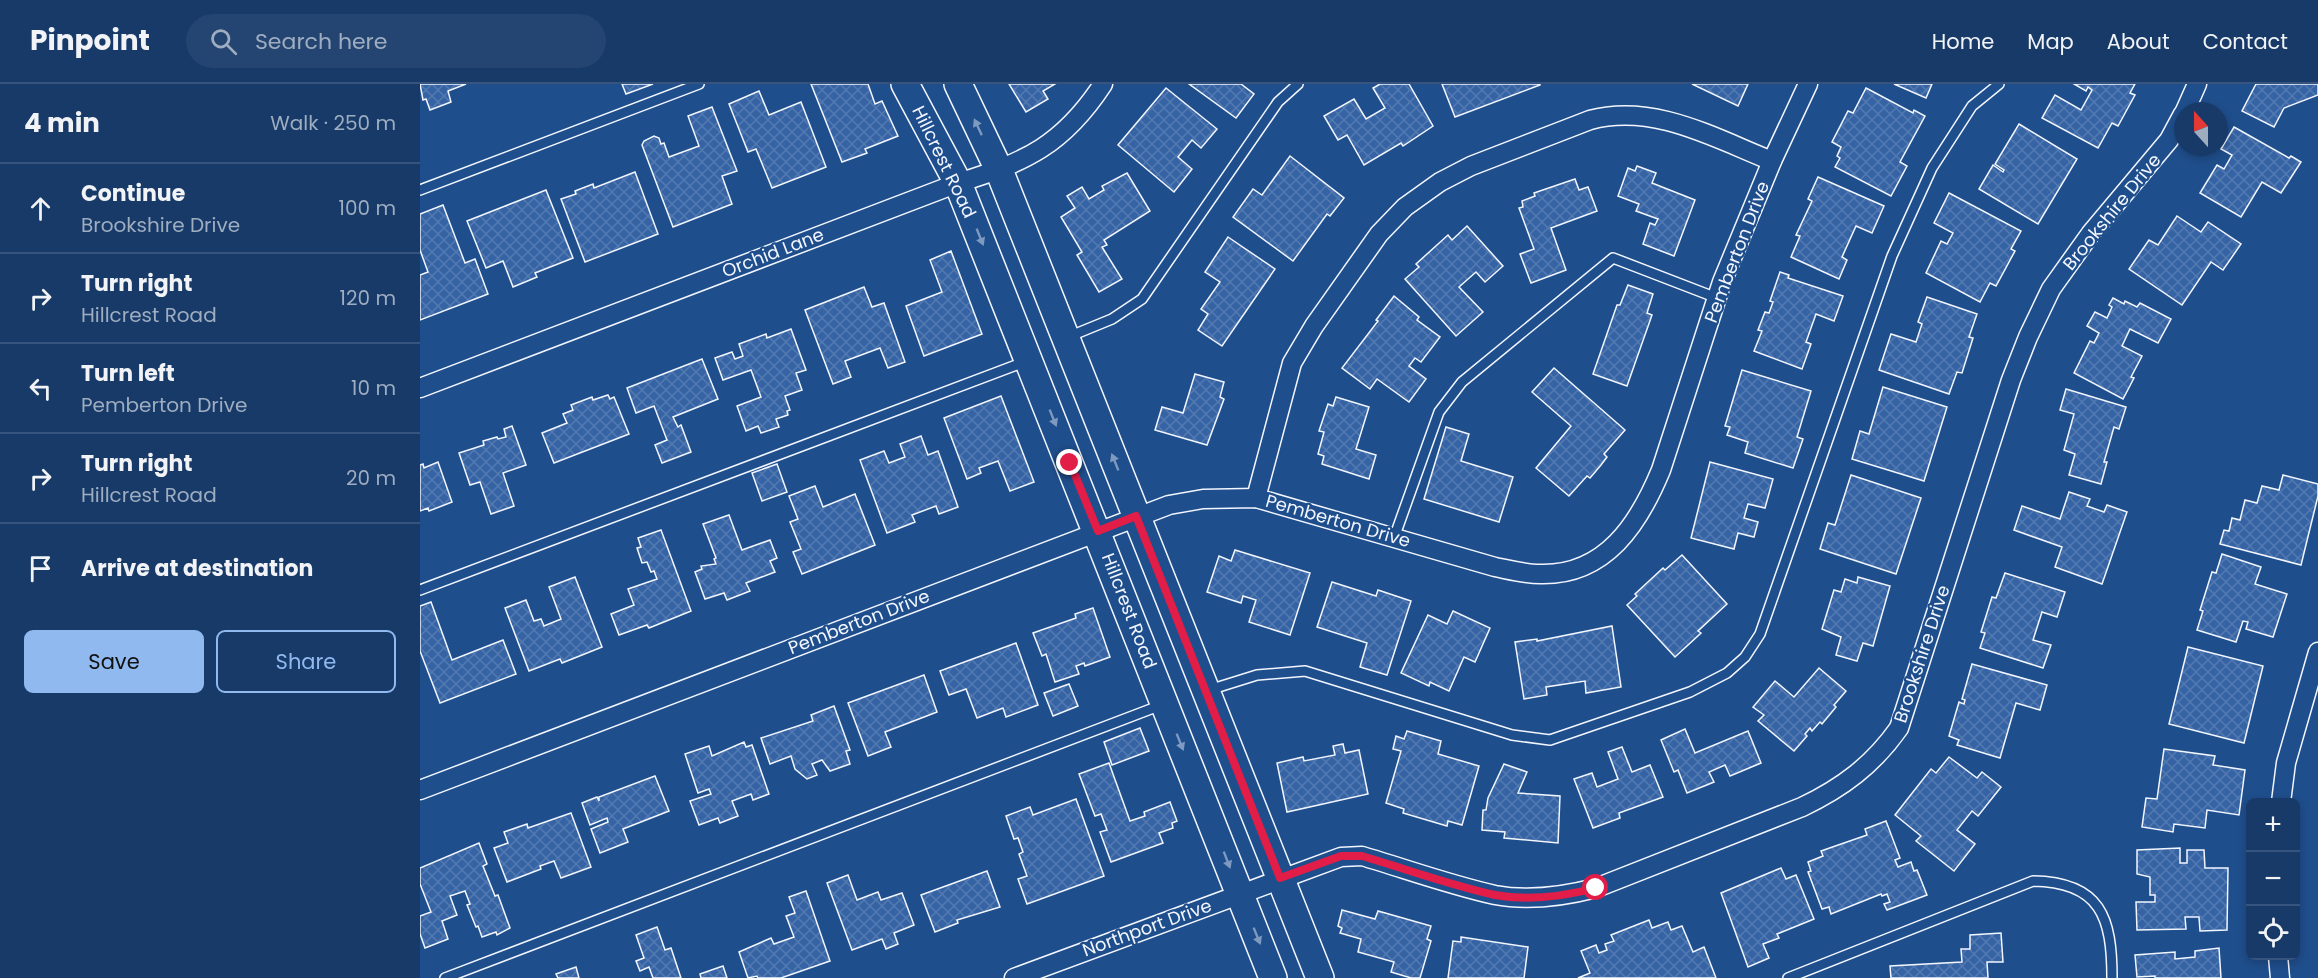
<!DOCTYPE html>
<html lang="en">
<head>
<meta charset="utf-8">
<style>
  body { margin:0; font-family:Poppins,sans-serif; background:#244571; color:#f1f3f6 }
  .controls { position:absolute; right:18px; bottom:18px; display:grid; overflow:hidden; border-radius:9px; box-shadow:0 3px 9px #0003 }
  .controls button { width:54px; height:54px; display:grid; place-items:center; padding:0; border:0; border-bottom:2px solid #36547d; background:#173a69; color:#f1f3f6; font:30px sans-serif }
  .compass { position:absolute; left:1754px; top:18px; width:54px; height:54px; border-radius:50%; background:#173a69; box-shadow:0 3px 9px #0003; rotate:339deg }
  .stop { position:absolute; width:18px; height:18px; margin:-14px; border:4px solid #e11d48; border-radius:50%; background:#fff }
  .stop.end { background:#e11d48; border-color:#fff; box-shadow:0 2px 6px #0008 }
  .list { margin:0; padding:0; list-style:none }
  h2 { display:flex; justify-content:space-between; align-items:center; height:78px; margin:0; padding:0 24px; font-size:26px }
  h2 small { font-size:20px; font-weight:400; color:#9eadc0 }
  .list li { display:grid; grid-template-columns:39px 1fr auto; gap:18px; align-items:center; box-sizing:border-box; height:90px; padding:0 24px; border-top:2px solid #36547d }
  .list b { display:block; font-size:22px; white-space:nowrap }
  .list p { margin:0; font-size:20px; white-space:nowrap; color:#9eadc0 }
  .list em { font-size:20px; font-style:normal; color:#9eadc0 }
  .actions { display:flex; gap:12px; padding:18px 24px }
  .actions a { flex:1; padding:14px 0; border:2px solid #90b9f0; border-radius:9px; text-align:center; font-size:21px; color:#90b9f0 }
  .actions .main { background:#90b9f0; color:#111 }
  .icon { flex:none; width:33px; height:33px; fill:none; stroke:currentColor; stroke-width:2; stroke-linecap:round; stroke-linejoin:round }
  .map { position:relative; flex:none; width:1898px; height:894px; overflow:hidden }
  header { display:flex; align-items:center; gap:36px; box-sizing:border-box; height:84px; padding:0 30px; background:#173a69; border-bottom:2px solid #36547d }
  header strong { font-size:28px }
  nav { display:flex; gap:33px; margin-inline-start:auto; font-size:21px }
  .search { width:420px; height:54px; background:#244571; display:flex; align-items:center; gap:15px; box-sizing:border-box; padding:0 21px; border-radius:33px; color:#9eadc0; font-size:22px }
  main { display:flex }
  aside { flex:1; background:#173a69 }
  .map>svg:first-child { display:block }
</style>
</head>
<body>
<header>
<strong>Pinpoint</strong>
<div class="search"><svg class="icon" aria-label="search" viewBox="0 0 24 24"><circle cx="10" cy="10" r="6"/><path d="M15 15l6 6"/></svg>Search here</div>
<nav><a>Home</a><a>Map</a><a>About</a><a>Contact</a></nav>
</header>
<main>
<aside>
<h2>4 min<small>Walk · 250 m</small></h2>
<ul class="list">
<li><svg class="icon" aria-label="ahead" viewBox="0 0 24 24"><path d="M12 20V5M6 11l6-6 6 6"/></svg><div><b>Continue</b><p>Brookshire Drive</p></div><em>100 m</em></li>
<li><svg class="icon" aria-label="right" viewBox="0 0 24 24"><path d="M7 20v-9h11M14 6l5 5-5 5"/></svg><div><b>Turn right</b><p>Hillcrest Road</p></div><em>120 m</em></li>
<li><svg class="icon" aria-label="left" viewBox="0 0 24 24"><path d="M17 20v-9H6M10 6l-5 5 5 5"/></svg><div><b>Turn left</b><p>Pemberton Drive</p></div><em>10 m</em></li>
<li><svg class="icon" aria-label="right" viewBox="0 0 24 24"><path d="M7 20v-9h11M14 6l5 5-5 5"/></svg><div><b>Turn right</b><p>Hillcrest Road</p></div><em>20 m</em></li>
<li><svg class="icon" aria-label="arrive" viewBox="0 0 24 24"><path d="M6 21V4h12l-3 4 3 4H6"/></svg><div><b>Arrive at destination</b></div></li>
</ul>
<div class="actions"><a class="main">Save</a><a>Share</a></div>
</aside>
<div class="map">
<svg width="1898" height="894" viewBox="0 0 1898 894">
  <defs>
    <pattern id="building-cross-hatch" width="8" height="8" patternUnits="userSpaceOnUse" patternTransform="scale(1.5)"><rect width="8" height="8" fill="#3563a3"/><path d="M0 0l8 8M0 8l8-8" fill="none" stroke="#537ab1"/></pattern>
  </defs>
  <rect width="100%" height="100%" fill="#1f4e8c"/>
  <!-- building -->
  <g fill="url(#building-cross-hatch)" stroke="#f2f6ff" stroke-width="1.5">
    <polygon points="0,0 46,0 28,7 31,18 10,26 6,15 3,16"/>
    <polygon points="202,0 233,0 206,10"/>
    <polygon points="391,0 448,0 455,20 462,17 478,52 445,65 447,69 422,78"/>
    <polygon points="589,0 635,0 623,7 628,15 606,28"/>
    <polygon points="769,0 821,0 834,10 816,34"/>
    <polygon points="960,0 989,0 1013,42 983,62 981,59 944,81 927,51 918,56 904,32 934,15 946,35 965,24 953,4"/>
    <polygon points="1022,0 1120,0 1120,1 1035,33"/>
    <polygon points="1272,0 1328,0 1318,22"/>
    <polygon points="1474,0 1512,0 1506,14"/>
    <polygon points="1715,0 1710,9 1715,11 1698,42 1692,39 1678,64 1622,34 1635,11 1661,26 1672,6 1668,3 1666,7 1654,0"/>
    <polygon points="1836,0 1898,0 1898,11 1864,24 1854,43 1822,27"/>
    <polygon points="746,4 797,45 781,64 772,56 758,73 772,85 754,108 698,61"/>
    <polygon points="1446,4 1493,29 1494,26 1505,32 1480,78 1487,82 1471,112 1415,83 1420,74 1417,72 1421,63 1412,58 1428,27 1433,29"/>
    <polygon points="339,7 349,31 381,18 406,83 352,104 336,65 328,68 309,20"/>
    <polygon points="292,23 317,87 302,92 312,120 253,143 222,61 224,57 234,52 239,54 241,60 244,59 249,73 279,62 268,32"/>
    <polygon points="1599,40 1657,75 1618,140 1559,105 1573,81 1583,88 1584,86 1575,80"/>
    <polygon points="1814,43 1869,74 1871,72 1881,78 1861,109 1842,98 1821,133 1780,109 1797,81 1804,85 1812,71 1801,65"/>
    <polygon points="870,72 924,114 910,132 907,130 873,177 813,133 833,105 842,111"/>
    <polygon points="1217,82 1236,89 1232,99 1275,116 1254,172 1223,160 1230,139 1235,141 1238,135 1216,127 1219,120 1198,112 1208,84 1215,87"/>
    <polygon points="215,88 238,150 165,178 141,115 156,110 155,107 173,100 174,104"/>
    <polygon points="707,89 730,127 684,156 687,161 682,163 702,195 679,208 657,171 662,168 641,133 655,124 647,112 662,103 669,115 684,106 682,102"/>
    <polygon points="1398,93 1464,122 1452,149 1436,142 1422,173 1427,176 1419,195 1371,173 1380,152 1376,151 1392,117 1388,115"/>
    <polygon points="1155,95 1159,106 1168,103 1177,127 1131,144 1146,186 1111,199 1100,170 1114,165 1099,124 1103,123 1102,117 1115,112 1114,109"/>
    <polygon points="126,106 153,174 115,189 117,193 93,203 83,177 66,184 47,137"/>
    <polygon points="1529,109 1601,147 1591,165 1595,167 1576,202 1570,199 1560,218 1506,189 1521,157 1527,160 1533,149 1514,139"/>
    <polygon points="23,121 45,179 55,175 68,210 0,236 0,191 8,188 0,166 0,130"/>
    <polygon points="1757,132 1781,148 1788,138 1821,160 1803,186 1791,178 1762,221 1709,185 1729,156 1738,161"/>
    <polygon points="1047,142 1083,182 1065,198 1056,188 1039,203 1063,228 1036,252 985,195 999,183 996,180 1028,151 1032,156"/>
    <polygon points="808,153 855,185 802,262 778,246 788,230 781,225 800,198 785,188"/>
    <polygon points="531,167 562,250 504,272 486,222 522,208 510,176"/>
    <polygon points="1360,188 1369,191 1368,194 1423,212 1414,237 1396,230 1386,258 1391,260 1382,285 1334,267 1342,247 1338,246 1345,228 1349,229 1353,218 1350,217"/>
    <polygon points="1208,201 1233,210 1227,229 1232,231 1207,302 1173,290 1197,221 1200,221"/>
    <polygon points="444,203 452,223 464,219 485,278 468,284 460,264 425,277 431,293 413,300 385,226"/>
    <polygon points="974,212 999,233 997,236 1020,253 1001,278 995,274 989,282 1006,295 989,318 957,295 950,305 922,284 958,237 956,236"/>
    <polygon points="1507,213 1557,230 1549,253 1553,254 1542,289 1537,288 1529,310 1459,286 1471,250 1496,258 1502,240 1498,238"/>
    <polygon points="1693,214 1704,220 1705,217 1717,223 1720,219 1751,235 1738,259 1710,245 1702,262 1722,272 1711,293 1714,294 1703,315 1654,289 1670,257 1674,259 1679,249 1667,242 1675,228 1687,234 1692,223 1689,221"/>
    <polygon points="371,245 386,286 376,289 382,306 365,312 370,326 367,327 368,331 356,335 359,343 341,349 338,342 326,347 317,322 341,313 331,286 303,296 295,274 312,268 315,275 323,272 319,260 346,250 347,254"/>
    <polygon points="282,275 298,315 253,333 258,343 261,341 271,368 242,379 235,361 247,356 234,322 216,329 207,304"/>
    <polygon points="1134,284 1205,346 1184,370 1187,373 1181,381 1170,394 1167,392 1149,412 1116,384 1151,342 1112,308"/>
    <polygon points="1322,286 1391,307 1377,353 1383,355 1373,384 1325,369 1328,358 1307,351 1310,343 1305,342"/>
    <polygon points="775,290 804,298 800,313 804,315 787,361 735,346 742,323 763,329"/>
    <polygon points="1463,303 1527,323 1504,397 1432,375 1440,347 1449,350"/>
    <polygon points="1646,305 1706,323 1699,345 1694,343 1684,378 1687,378 1681,400 1649,391 1655,370 1644,366 1654,330 1640,326"/>
    <polygon points="188,311 190,315 194,313 209,350 134,379 122,349 147,339 143,330 153,326 151,321 172,313 173,316"/>
    <polygon points="581,312 614,398 590,407 578,377 559,384 561,389 547,395 524,334"/>
    <polygon points="916,313 949,323 936,365 956,371 949,395 902,380 904,372 898,370 904,348 899,347 908,320 913,322"/>
    <polygon points="92,342 106,381 83,389 94,422 71,430 60,398 50,401 39,369 64,361 63,357 77,353 78,355 86,353 84,345"/>
    <polygon points="1026,343 1049,350 1041,377 1093,393 1079,438 1004,415"/>
    <polygon points="501,352 508,371 518,367 538,423 519,430 516,422 492,431 495,438 467,449 440,376 464,367 469,379 485,373 480,360"/>
    <polygon points="18,378 32,418 9,427 8,424 0,427 0,381 3,380 4,384"/>
    <polygon points="1290,378 1353,395 1345,424 1328,420 1324,434 1338,438 1334,453 1318,449 1314,465 1271,454"/>
    <polygon points="357,380 367,408 342,417 332,389"/>
    <polygon points="1431,391 1501,414 1476,490 1400,465 1408,439 1415,441"/>
    <polygon points="1863,391 1898,400 1898,412 1881,481 1800,460 1804,446 1809,447 1812,434 1820,436 1825,416 1837,419 1842,402 1859,406"/>
    <polygon points="395,402 403,423 435,410 455,461 382,490 373,468 381,465 370,438 378,435 369,412"/>
    <polygon points="1649,408 1670,415 1667,422 1684,428 1687,421 1707,428 1682,500 1635,483 1642,463 1594,446 1602,422 1640,435"/>
    <polygon points="309,431 322,466 350,456 357,474 350,477 355,488 326,499 330,507 307,516 304,509 285,515 275,488 282,485 281,482 296,480 294,475 296,474 283,440"/>
    <polygon points="241,446 271,527 229,544 227,541 199,551 191,530 214,521 208,505 237,495 234,487 231,488 227,478 222,479 217,464 221,463 218,454"/>
    <polygon points="815,466 890,489 870,551 829,538 836,516 823,512 821,519 787,508 799,472 811,477"/>
    <polygon points="1802,470 1841,483 1835,500 1867,510 1853,553 1826,545 1828,538 1823,537 1816,558 1777,546 1783,527 1780,526 1792,488 1796,489"/>
    <polygon points="1262,471 1307,520 1278,547 1281,549 1255,573 1207,521 1217,512 1215,510 1243,484 1245,486"/>
    <polygon points="1585,489 1645,508 1637,533 1622,528 1613,556 1631,561 1623,584 1560,564 1565,549 1561,548 1572,513 1576,514"/>
    <polygon points="155,493 182,563 142,579 140,575 109,587 85,524 106,516 114,537 121,535 124,542 141,535 129,503"/>
    <polygon points="1438,493 1470,502 1453,562 1443,559 1437,577 1416,571 1421,553 1402,545 1414,506 1421,508 1425,495 1437,499"/>
    <polygon points="912,498 956,512 958,506 991,517 967,591 940,583 947,559 897,543"/>
    <polygon points="11,518 32,576 83,556 96,590 20,619 0,567 0,522"/>
    <polygon points="673,524 690,573 665,582 664,579 656,582 659,590 635,598 626,570 622,572 613,549 656,534 655,530"/>
    <polygon points="1033,527 1070,544 1055,578 1044,573 1029,607 1010,598 1009,602 981,589 1008,531 1027,540"/>
    <polygon points="1192,542 1201,603 1166,609 1165,597 1126,603 1127,611 1104,615 1095,558 1117,555 1117,557"/>
    <polygon points="596,559 618,621 586,633 583,624 557,634 546,605 529,611 520,587"/>
    <polygon points="1768,563 1843,582 1824,659 1749,640"/>
    <polygon points="1552,580 1627,601 1620,626 1596,619 1580,674 1537,661 1539,656 1529,652 1539,618 1544,620 1545,616 1542,615"/>
    <polygon points="1399,584 1426,607 1414,621 1416,623 1402,640 1400,638 1392,647 1390,644 1385,650 1387,652 1374,667 1338,637 1344,631 1333,623 1355,597 1374,613"/>
    <polygon points="504,591 517,628 465,648 471,663 448,672 428,619"/>
    <polygon points="649,600 658,622 633,632 624,609"/>
    <polygon points="414,622 430,666 426,667 430,680 410,687 402,676 392,680 397,691 387,695 375,685 371,672 350,680 341,654 393,637 391,631"/>
    <polygon points="720,644 729,667 692,681 684,658"/>
    <polygon points="1265,645 1275,669 1328,647 1341,679 1310,692 1305,681 1289,688 1294,698 1267,709 1258,686 1254,688 1241,656"/>
    <polygon points="987,647 1021,657 1018,670 1059,682 1042,741 1028,737 1027,742 983,729 984,725 966,719 981,667 973,665 976,652 984,655"/>
    <polygon points="324,658 326,663 332,661 349,710 333,716 331,710 312,717 318,732 300,739 298,734 279,741 270,717 291,710 289,705 278,709 265,670 289,662 292,672"/>
    <polygon points="923,660 925,669 939,666 948,710 867,728 857,679 883,673 884,677 915,671 913,662"/>
    <polygon points="1202,663 1212,688 1230,681 1243,713 1199,729 1200,734 1173,744 1154,695 1172,689 1177,703 1198,695 1188,668"/>
    <polygon points="1744,665 1795,672 1793,681 1825,686 1819,731 1787,726 1785,744 1754,740 1753,748 1722,743 1726,714 1737,715"/>
    <polygon points="1529,673 1557,694 1562,688 1581,703 1558,732 1552,727 1537,746 1555,760 1534,787 1496,757 1501,752 1475,731 1511,685 1516,689"/>
    <polygon points="689,679 710,737 725,732 724,728 750,718 757,737 752,739 753,744 739,749 743,759 691,778 680,748 687,746 681,730 675,732 659,690"/>
    <polygon points="1084,680 1107,688 1098,709 1140,712 1138,759 1084,754 1085,748 1062,746 1063,726 1066,726 1068,714"/>
    <polygon points="235,692 249,727 203,745 208,758 180,769 171,745 188,738 187,734 170,741 162,719 177,713 179,717 179,713"/>
    <polygon points="656,715 684,792 607,820 598,795 607,792 599,770 603,768 598,754 594,755 586,732 610,723 613,731"/>
    <polygon points="151,729 171,783 141,794 134,777 120,782 121,785 87,798 74,764 88,759 84,748 107,740 108,744"/>
    <polygon points="1466,737 1480,774 1475,776 1478,783 1491,778 1494,787 1497,786 1507,811 1467,826 1464,820 1470,818 1467,810 1462,812 1461,810 1411,830 1409,823 1402,825 1388,788 1391,787 1388,778 1403,772 1401,767 1447,751 1445,745"/>
    <polygon points="59,759 67,780 63,782 75,812 78,811 90,844 77,851 76,848 62,853 58,842 56,843 47,821 50,820 45,807 30,812 37,831 22,837 28,855 5,864 0,850 0,832 11,828 0,800 0,784"/>
    <polygon points="1760,764 1760,779 1767,779 1767,766 1784,766 1785,784 1808,784 1807,846 1780,847 1779,833 1765,833 1766,845 1717,846 1716,818 1735,818 1735,811 1730,811 1730,793 1717,790 1717,766"/>
    <polygon points="1361,784 1366,795 1376,791 1394,835 1357,850 1359,854 1343,860 1349,874 1328,883 1301,809"/>
    <polygon points="567,787 580,823 537,836 538,839 515,848 501,811"/>
    <polygon points="428,791 437,816 458,808 461,816 482,809 494,841 474,849 478,860 466,865 462,855 432,866 407,799"/>
    <polygon points="386,807 410,877 361,894 338,894 337,892 328,894 319,868 351,854 354,860 374,853 366,832 375,829 369,813"/>
    <polygon points="922,826 955,835 958,827 1011,842 1007,855 1011,857 1000,894 991,894 971,888 974,878 938,868 941,855 920,849 922,844 918,842"/>
    <polygon points="1229,836 1232,844 1248,838 1251,846 1262,842 1273,868 1284,863 1296,894 1158,894 1170,889 1161,867 1176,861 1179,869 1187,866 1185,860 1194,857 1191,851"/>
    <polygon points="237,843 245,866 251,864 261,894 233,894 229,883 220,887 216,877 224,874 216,851"/>
    <polygon points="1581,849 1583,878 1567,878 1568,894 1471,894 1470,882 1542,878 1541,865 1550,865 1550,851"/>
    <polygon points="1041,853 1108,863 1104,894 1028,894 1033,857 1041,858"/>
    <polygon points="1799,864 1801,894 1735,894 1735,892 1717,893 1715,871 1755,868 1755,875 1775,873 1775,867"/>
    <polygon points="303,882 307,894 281,894 280,890"/>
    <polygon points="156,883 159,894 138,894 136,890"/>
  </g>
  <g fill="none" stroke-linecap="round" stroke-linejoin="round">
    <defs>
      <g id="service">
        <polyline points="0,106 279,0"/>
        <polyline points="648,253 692,235 722,215 858,18 878,0"/>
        <polyline points="974,454 1019,328 1042,298 1193,174 1297,214"/>
        <polyline points="0,506 607,277"/>
        <polyline points="789,606 837,591 885,587 1092,651 1130,656 1270,608 1307,589 1325,573 1340,550 1472,172 1512,84 1552,22 1579,0"/>
        <polyline points="25,894 744,620"/>
        <path d="M 1368,894 L 1613,797 C 1681,798 1692,834 1692,894"/>
      </g>
      <g id="minor">
        <polyline points="1765,27 1777,0"/>
        <path d="M 0,304 L 538,99 C 606,78 643,61 683,0"/>
        <path d="M 836,414 L 872,279 L 894,242 L 959,150 L 985,123 L 1020,98 L 1051,82 L 1170,36 C 1234,19 1294,54 1352,77"/>
        <path d="M 0,706 L 749,421 L 783,415 L 836,414 L 1075,483 C 1090,486 1105,490 1120,490 C 1186,492 1219,439 1241,386 L 1302,198 L 1352,77 L 1388,0"/>
        <polyline points="1861,718 1866,679 1898,568"/>
        <polyline points="1858,872 1860,894"/>
        <path d="M 594,894 L 921,773 L 942,772 C 986,785 1030,801 1075,811 C 1107,817 1145,812 1176,804 L 1382,723 C 1422,704 1453,681 1479,644 L 1591,296 L 1608,253 L 1631,205 L 1671,149 L 1749,56 L 1763,30"/>
      </g>
      <g id="secondary">
        <polyline points="485,0 538,99 853,894"/>
        <polyline points="538,0 579,86 900,894"/>
      </g>
    </defs>
    <!-- service casing -->
    <use href="#service" stroke="#f2f6ff" stroke-width="12"/>
    <!-- minor casing -->
    <use href="#minor" stroke="#f2f6ff" stroke-width="21"/>
    <!-- secondary casing -->
    <use href="#secondary" stroke="#f2f6ff" stroke-width="30"/>
    <!-- service -->
    <use href="#service" stroke="#1f4e8c" stroke-width="9"/>
    <!-- minor -->
    <use href="#minor" stroke="#1f4e8c" stroke-width="18"/>
    <!-- secondary -->
    <use href="#secondary" stroke="#1f4e8c" stroke-width="27"/>
  </g>
  <!-- one-way arrows -->
  <defs><path id="oneway-solid" d="M-6-.8H1V-3.2L6.5 0L1 3.2V.8H-6Z" transform="scale(1.5)"/></defs>
  <g fill="#7e9ac0">
    <use href="#oneway-solid" transform="translate(558 43) rotate(-115)"/>
    <use href="#oneway-solid" transform="translate(560 153) rotate(68)"/>
    <use href="#oneway-solid" transform="translate(633 334) rotate(68)"/>
    <use href="#oneway-solid" transform="translate(695 378) rotate(-112)"/>
    <use href="#oneway-solid" transform="translate(760 658) rotate(68)"/>
    <use href="#oneway-solid" transform="translate(807 776) rotate(69)"/>
    <use href="#oneway-solid" transform="translate(837 852) rotate(68)"/>
  </g>
  <g fill="none" stroke-linecap="round" stroke-linejoin="round">
    <!-- route -->
    <path stroke="#e11d48" stroke-width="8" d="M 650,379 L 678,447 L 716,432 L 860,794 L 921,772 L 942,772 C 986,785 1030,801 1075,811 C 1107,817 1145,812 1176,804"/>
  </g>
  <g text-anchor="middle" stroke-width="4.5" stroke-linejoin="round" paint-order="stroke">
    <!-- street labels -->
    <g font-size="18" fill="#f2f6ff" stroke="#1f4e8c">
      <text transform="translate(524 78) rotate(64)" y="6">Hillcrest Road</text>
      <text transform="translate(1692 128) rotate(-51)" y="6">Brookshire Drive</text>
      <text transform="translate(1317 168) rotate(-69)" y="6">Pemberton Drive</text>
      <text transform="translate(353 169) rotate(-21)" y="6">Orchid Lane</text>
      <text transform="translate(918 437) rotate(16)" y="6">Pemberton Drive</text>
      <text transform="translate(709 527) rotate(69)" y="6">Hillcrest Road</text>
      <text transform="translate(439 538) rotate(-21)" y="6">Pemberton Drive</text>
      <text transform="translate(1502 570) rotate(-72)" y="6">Brookshire Drive</text>
      <text transform="translate(727 844) rotate(-20)" y="6">Northport Drive</text>
    </g>
  </g>
</svg>
<div class="controls">
<button>+</button>
<button>−</button>
<button><svg class="icon" aria-label="locate" viewBox="0 0 24 24"><circle cx="12" cy="12" r="6"/><path d="M12 2v4M12 18v4M2 12h4M18 12h4"/></svg></button>
</div>
<svg class="compass" viewBox="-18 -18 36 36"><path d="M0-13l5 13h-10z" fill="#e53935"/><path d="M0 13l5-13h-10z" fill="#9eadc0"/></svg>
<div class="stop" style="left:1176px;top:804px"></div>
<div class="stop end" style="left:650px;top:379px"></div>
</div>
</main>
</body>
</html>
